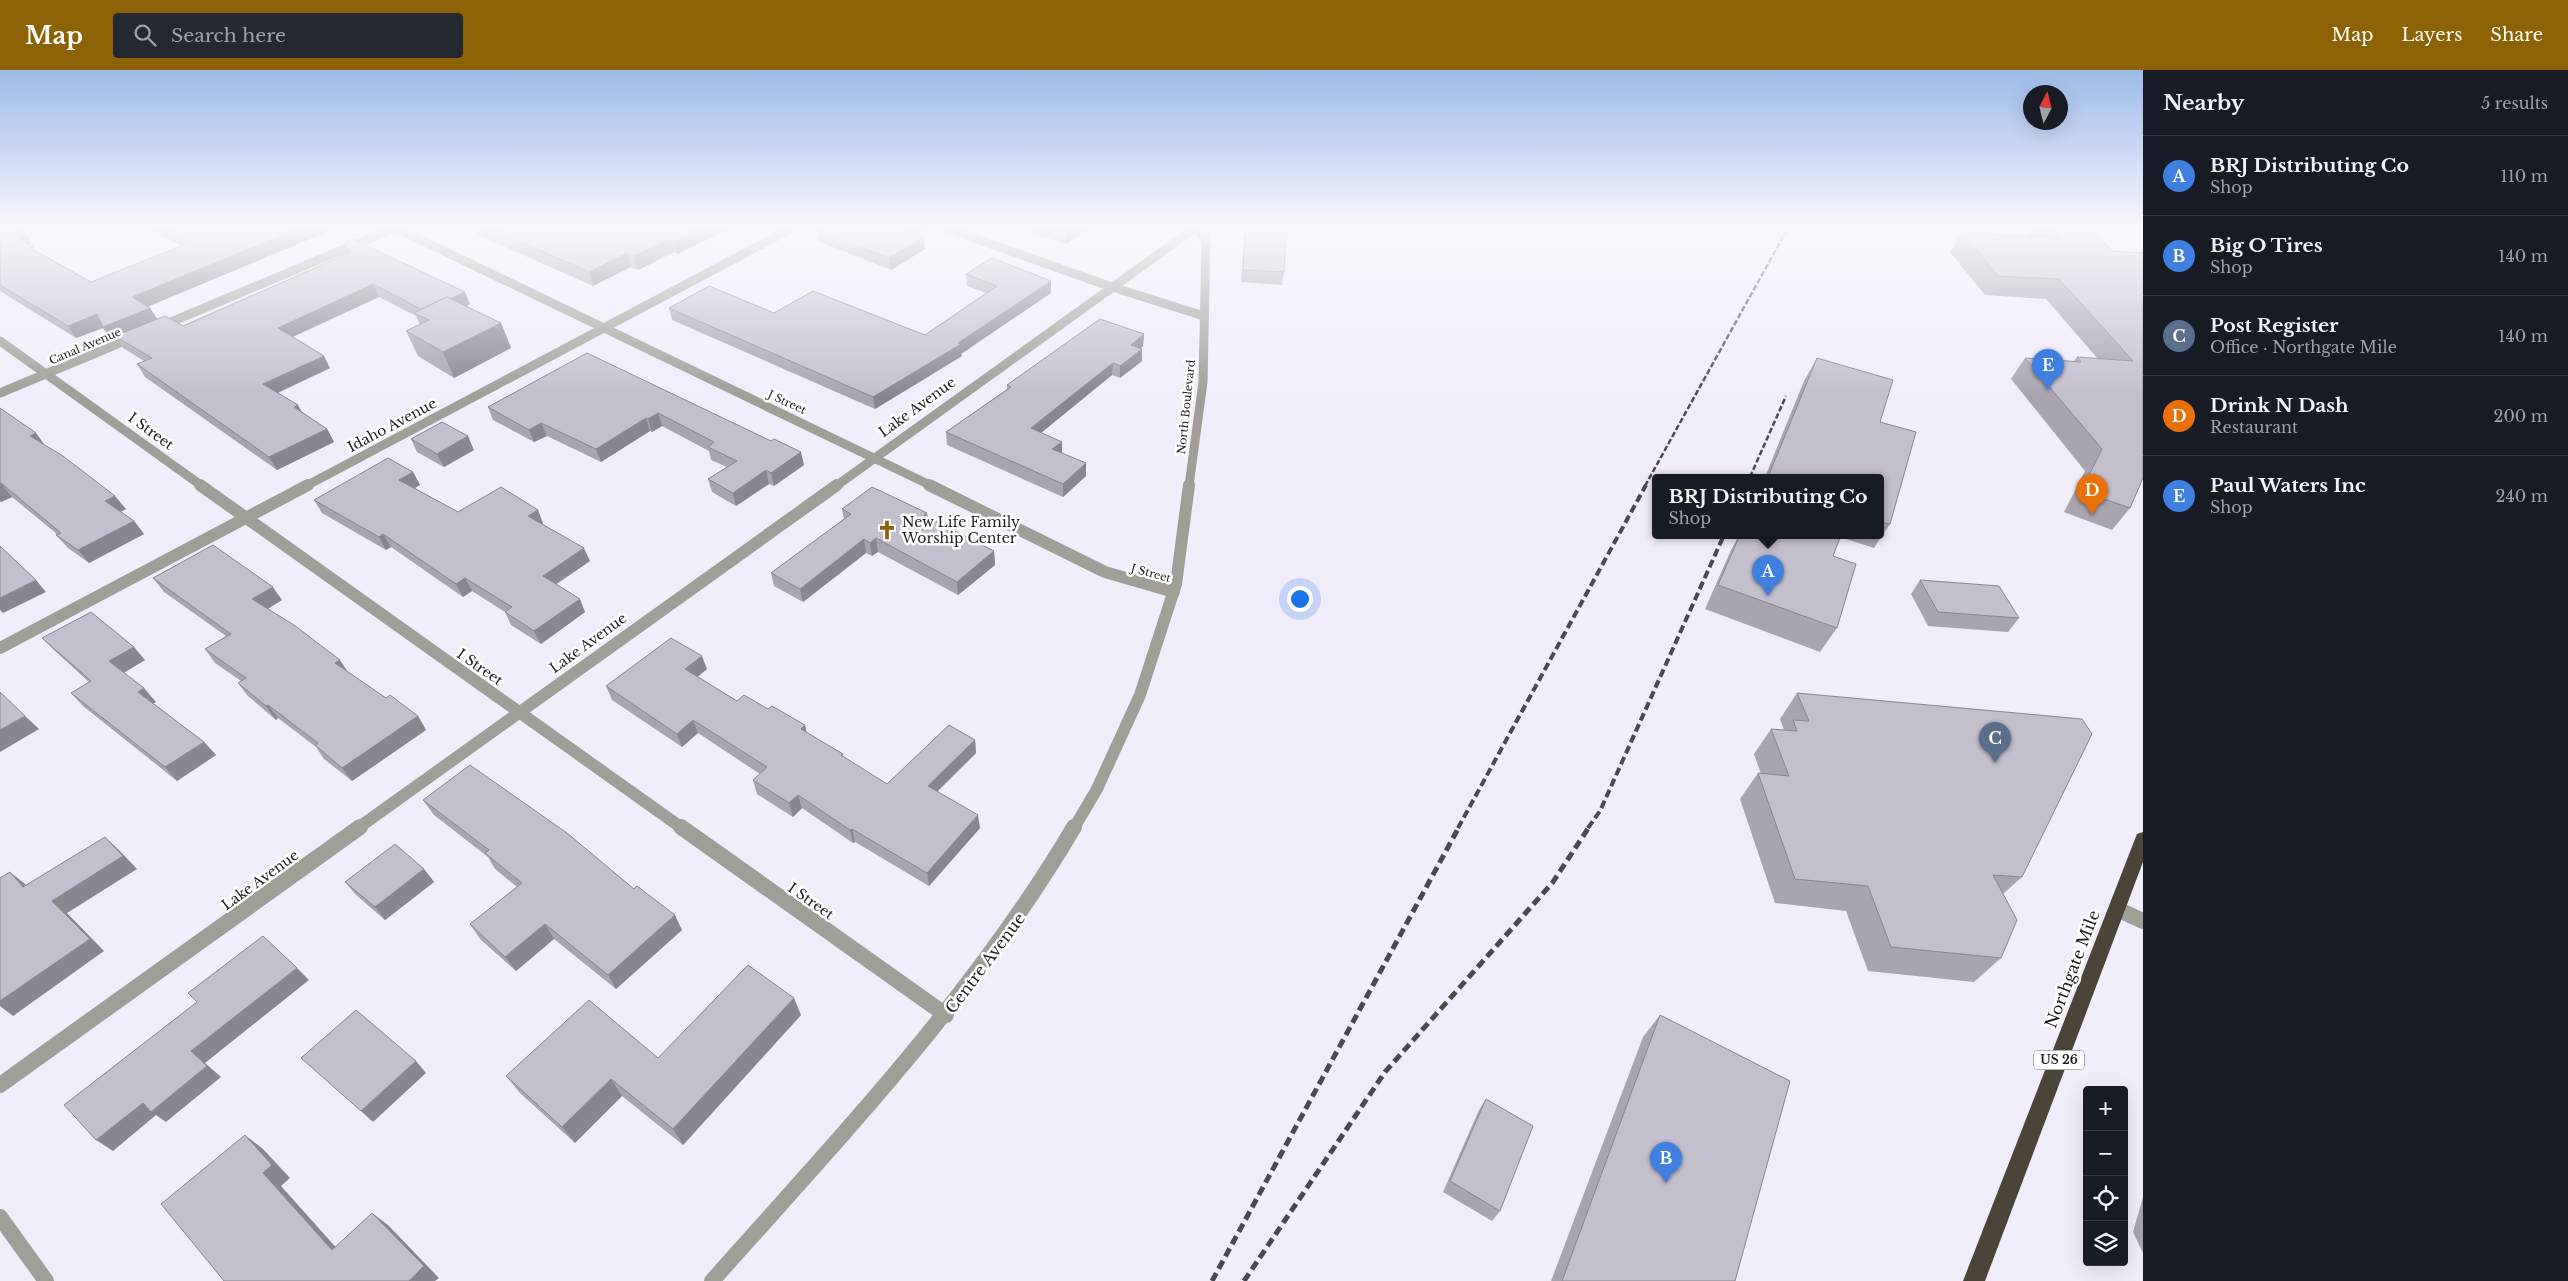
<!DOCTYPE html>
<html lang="en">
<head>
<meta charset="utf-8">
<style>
  body { margin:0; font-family:"Libre Baskerville",serif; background:#242831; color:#f1f3f6 }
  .controls { position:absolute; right:15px; bottom:15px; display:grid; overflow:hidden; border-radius:5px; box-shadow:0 5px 20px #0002 }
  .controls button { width:45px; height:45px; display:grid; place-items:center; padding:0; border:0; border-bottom:1px solid #363941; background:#171b24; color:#f1f3f6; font:25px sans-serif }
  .compass { position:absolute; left:2023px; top:15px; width:45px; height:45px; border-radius:50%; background:#171b24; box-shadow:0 5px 20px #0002; rotate:7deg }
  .you { position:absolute; left:1299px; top:528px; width:18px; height:18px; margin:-12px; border:4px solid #fff; border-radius:50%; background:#1a73e8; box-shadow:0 0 0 8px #1a73e833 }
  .badge { display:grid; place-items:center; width:32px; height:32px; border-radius:50%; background:#8c6204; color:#fff; font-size:16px; font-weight:700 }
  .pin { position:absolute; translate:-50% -41px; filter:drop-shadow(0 1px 2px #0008) }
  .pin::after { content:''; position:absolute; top:26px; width:18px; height:15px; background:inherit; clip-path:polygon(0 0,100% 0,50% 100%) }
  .popup { position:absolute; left:1652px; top:404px; width:232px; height:65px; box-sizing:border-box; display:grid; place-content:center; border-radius:5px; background:#171b24; filter:drop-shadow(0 1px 4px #0005); font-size:16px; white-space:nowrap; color:#9ea1a6 }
  .popup b { font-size:19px; color:#f1f3f6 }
  .popup::after { content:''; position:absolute; left:50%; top:100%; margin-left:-10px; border:10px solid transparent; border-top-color:#171b24 }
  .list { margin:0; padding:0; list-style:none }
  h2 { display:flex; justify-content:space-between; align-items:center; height:65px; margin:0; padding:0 20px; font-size:21px }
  h2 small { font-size:16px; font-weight:400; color:#9ea1a6 }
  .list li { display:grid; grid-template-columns:32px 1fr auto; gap:15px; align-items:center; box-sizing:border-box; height:80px; padding:0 20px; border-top:1px solid #363941 }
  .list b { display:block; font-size:19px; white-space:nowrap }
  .list p { margin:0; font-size:16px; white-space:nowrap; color:#9ea1a6 }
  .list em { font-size:16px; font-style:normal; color:#9ea1a6 }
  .icon { flex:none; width:28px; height:28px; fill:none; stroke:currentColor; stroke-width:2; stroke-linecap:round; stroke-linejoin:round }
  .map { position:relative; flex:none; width:2143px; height:1211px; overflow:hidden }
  header { display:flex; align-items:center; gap:30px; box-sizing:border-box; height:70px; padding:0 25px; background:#8c6204; color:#fff }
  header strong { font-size:24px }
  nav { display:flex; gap:28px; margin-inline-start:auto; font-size:18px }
  .search { width:350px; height:45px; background:#242831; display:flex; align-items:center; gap:12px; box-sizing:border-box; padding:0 18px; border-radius:5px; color:#9ea1a6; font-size:19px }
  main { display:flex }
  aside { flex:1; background:#171b24 }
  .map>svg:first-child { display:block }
</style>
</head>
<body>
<header>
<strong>Map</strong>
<div class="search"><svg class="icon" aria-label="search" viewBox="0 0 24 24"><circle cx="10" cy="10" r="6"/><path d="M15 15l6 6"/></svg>Search here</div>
<nav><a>Map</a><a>Layers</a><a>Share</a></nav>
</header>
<main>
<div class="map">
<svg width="2143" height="1211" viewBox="0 0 2143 1211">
  <rect width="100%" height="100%" fill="#f1edfb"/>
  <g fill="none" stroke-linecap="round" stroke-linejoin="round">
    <!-- minor-far2 -->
    <g stroke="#a19e98" stroke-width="9">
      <polyline points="392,156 932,416"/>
      <polyline points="940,156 1112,217 1204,246"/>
      <polyline points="159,257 399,156"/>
      <polyline points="0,271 202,416"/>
      <polyline points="0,323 134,267"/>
      <polyline points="306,416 796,156"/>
      <polyline points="836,416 1195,158"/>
      <polyline points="1189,416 1203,312 1206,174 1204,167 1195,158"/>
    </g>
    <!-- minor-far1 -->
    <g stroke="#a19e98" stroke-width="12">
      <polyline points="200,415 682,758"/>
      <polyline points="929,415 1105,502 1174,522"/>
      <polyline points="0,578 308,415"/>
      <polyline points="358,758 837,415"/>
      <polyline points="1074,758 1097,719 1140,625 1176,514 1189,415"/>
    </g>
    <!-- minor -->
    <g stroke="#a19e98" stroke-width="16">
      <polyline points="681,757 946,945"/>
      <polyline points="2117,839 2143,851"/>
      <polyline points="0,1015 360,757"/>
      <polyline points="0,1147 46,1211"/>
      <path d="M 712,1211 C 841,1066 975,925 1074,757"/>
    </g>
    <!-- highway -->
    <polygon fill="#4b4439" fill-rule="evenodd" points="2143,762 2143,792 1985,1211 1963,1211 2135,769 2137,764"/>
    <!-- rail-far2 -->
    <g stroke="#4b4950" stroke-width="2.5" stroke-dasharray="5.5 2.5" stroke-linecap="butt">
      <polyline points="1750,407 1786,326"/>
      <polyline points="1645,416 1789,156"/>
    </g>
    <!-- rail-far1 -->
    <g stroke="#4b4950" stroke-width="4" stroke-dasharray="8 4" stroke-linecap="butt">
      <polyline points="1458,758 1646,415"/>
      <polyline points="1588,758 1600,741 1724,465"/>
    </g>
    <!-- rail -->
    <g stroke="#4b4950" stroke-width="5" stroke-dasharray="9 5" stroke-linecap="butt">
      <polyline points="1212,1211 1459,757"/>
      <polyline points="1244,1211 1385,1002 1553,812 1589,757"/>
    </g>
  </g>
  <!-- wall -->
  <g fill="#a9a4b0">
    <polygon points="0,156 32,173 29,174 33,177 36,181 91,212 182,176 142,156 327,156 329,161 148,236 150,238 157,249 183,256 349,183 470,234 466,236 501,253 511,278 454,308 418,286 406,261 420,255 416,246 379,227 293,267 330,298 278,323 303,343 327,359 334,372 277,400 145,307 137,294 144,291 123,278 116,267 111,269 103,258 76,268 0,221"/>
    <polygon points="474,156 734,156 678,184 674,182 638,200 631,197 593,216 476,164"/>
    <polygon points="823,156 932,156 917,165 925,179 891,200 818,171 816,160"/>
    <polygon points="1011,156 1092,156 1066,174"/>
    <polygon points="1245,156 1287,156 1284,202 1282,215 1241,212"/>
    <polygon points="2034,156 2088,156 2113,181 2143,183 2130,438 2112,460 2064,442 2085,401 2011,309 2025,288 2074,291 2077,287 2098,289 2046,229 1985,225 1950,182 1962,162 2029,166 2028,165"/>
    <polygon points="966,204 1051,223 961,284 962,286 875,339 672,250 669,238 774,243 925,265 986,223 967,216"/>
    <polygon points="1144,264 1143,276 1141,278 1142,279 1142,291 1120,308 1112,305 1041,363 1062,372 1062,383 1086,406 1063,427 947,375 946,362 1007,319 1007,315"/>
    <polygon points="587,283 804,395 774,416 769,414 736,436 712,422 708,409 727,397 711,390 709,381 662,356 652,362 650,361 601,392 547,366 534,372 493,350 488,337"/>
    <polygon points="1817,288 1880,352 1890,454 1874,478 1840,467 1833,486 1837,558 1820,582 1705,539 1731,480 1739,465 1880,465 1880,407 1765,407 1804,311"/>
    <polygon points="0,338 36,363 45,376 126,439 121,442 134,451 144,464 89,493 68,478 56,465 57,464 12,427 1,432 0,431"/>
    <polygon points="411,369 474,380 444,397 417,382"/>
    <polygon points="413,402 420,415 415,418 458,442 543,453 542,454 590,491 556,514 585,542 541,574 511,555 505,542 472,521 463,527 391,477 386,480 322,443 314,430"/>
    <polygon points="842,439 927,443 928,447 994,481 995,495 958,525 878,482 872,486 866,483 803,532 774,516 771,503 844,449"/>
    <polygon points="153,508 282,530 268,539 348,602 386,628 418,646 426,660 352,711 324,689 316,677 278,648 276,650 248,626 238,613 241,611 215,593 205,579 226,566 164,522"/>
    <polygon points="1920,510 2019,548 2008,562 1928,556 1911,524"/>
    <polygon points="42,568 145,590 124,603 156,632 153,633 204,672 216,685 177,711 83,636 71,623 89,612 55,581"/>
    <polygon points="707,599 698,607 737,631 768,639 805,655 806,662 843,684 843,687 887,714 975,670 976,683 937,721 980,758 929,816 855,772 853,773 802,738 793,747 757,724 753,710 760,704 698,663 682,677 612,630 606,616"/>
    <polygon points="1797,623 2022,807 2003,824 2001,888 1974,912 1868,901 1846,841 1775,833 1740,729 1758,703 1761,704 1754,684 1771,659 1784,660 1780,649"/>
    <polygon points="423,730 682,860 616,919 554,869 516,901 480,869 470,854 517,817 495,799 488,787 434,745"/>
    <polygon points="424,799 434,812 385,850 356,825 345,812"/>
    <polygon points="801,945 683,1075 622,1026 575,1073 520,1023 506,1006 658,988"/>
    <polygon points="1660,945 1735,1211 1551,1211 1643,967"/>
    <polygon points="1486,1029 1500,1141 1492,1151 1443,1122 1479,1040"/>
    <polygon points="2143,1127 2143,1183 2133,1162"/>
  </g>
  <!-- shaded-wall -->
  <g fill="#898690">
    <polygon points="305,156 327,156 329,161 140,240 132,227"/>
    <polygon points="704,156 734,156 678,184 675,171"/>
    <polygon points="912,156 932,156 906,172 904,160"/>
    <polygon points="1076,156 1092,156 1066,174 1066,163"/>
    <polygon points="23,161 32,173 21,177 13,165"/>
    <polygon points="924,167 925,179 891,200 889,188"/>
    <polygon points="670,169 674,182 638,200 634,186"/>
    <polygon points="627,183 631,197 593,216 589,202"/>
    <polygon points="1051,211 1051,223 961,284 962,286 875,339 873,327 958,273"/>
    <polygon points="373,214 379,227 285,270 278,258"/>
    <polygon points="465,222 470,234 430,253 425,241"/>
    <polygon points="150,238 158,250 115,266 116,267 111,269 103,258 76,268 68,256 97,244"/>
    <polygon points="501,253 511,278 454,308 443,282"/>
    <polygon points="1144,264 1143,276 1131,287 1131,275"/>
    <polygon points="1142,279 1142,291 1120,308 1120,296"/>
    <polygon points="324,286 330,298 270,326 263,314"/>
    <polygon points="1113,293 1112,305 1031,371 1031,358"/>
    <polygon points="298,335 305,348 294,337"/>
    <polygon points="658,343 662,356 652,362 648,349"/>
    <polygon points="646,348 650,361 601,392 596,379"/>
    <polygon points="541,353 547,366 534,372 529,360"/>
    <polygon points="327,359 334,372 277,400 269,387"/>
    <polygon points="36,363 46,377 30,366"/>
    <polygon points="468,366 474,380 444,397 437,384"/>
    <polygon points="1062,372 1062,385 1052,379"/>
    <polygon points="801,382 804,395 774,416 771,403"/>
    <polygon points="1086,393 1086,406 1063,427 1063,414"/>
    <polygon points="766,400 769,414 736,436 733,423"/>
    <polygon points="413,402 420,415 406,423 399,410"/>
    <polygon points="1,413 12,427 1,432 0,431 0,414"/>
    <polygon points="115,426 126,439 115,444 105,431"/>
    <polygon points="538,440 543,453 533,459 528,446"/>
    <polygon points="134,451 144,464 89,493 78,480"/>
    <polygon points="383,464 391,477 386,480 379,467"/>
    <polygon points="876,468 878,482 872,486 870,473"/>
    <polygon points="864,469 866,483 803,532 800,519"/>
    <polygon points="584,478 590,491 549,519 543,506"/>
    <polygon points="994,481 995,495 958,525 957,512"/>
    <polygon points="465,508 472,521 463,527 456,514"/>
    <polygon points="36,510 46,522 3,543 0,540 0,528"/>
    <polygon points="273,517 282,530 262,542 252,529"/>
    <polygon points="580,529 585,542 541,574 534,561"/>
    <polygon points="134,577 145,590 121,604 109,591"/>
    <polygon points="702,586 707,599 690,612 685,599"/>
    <polygon points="340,590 349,604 335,593"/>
    <polygon points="144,618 156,632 150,635 138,622"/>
    <polygon points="268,635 278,648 276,650 266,636"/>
    <polygon points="25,646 39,659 0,682 0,660"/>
    <polygon points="418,646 426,660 352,711 342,698"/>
    <polygon points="693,650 698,663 682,677 677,664"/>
    <polygon points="805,655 808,669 801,659"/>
    <polygon points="975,670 976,683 930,729 928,716"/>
    <polygon points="204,672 216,685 177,711 165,697"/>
    <polygon points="798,725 802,738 793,747 789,733"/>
    <polygon points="978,745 980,758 929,816 927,803"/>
    <polygon points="852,759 855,772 853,773 850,760"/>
    <polygon points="105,767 119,780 137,799 67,843 104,881 13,946 0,936 0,931 52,831"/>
    <polygon points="424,799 434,812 385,850 375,837"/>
    <polygon points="10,802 25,814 38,830 23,817"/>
    <polygon points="675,845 682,860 616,919 608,905"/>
    <polygon points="545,854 554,869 516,901 505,887"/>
    <polygon points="297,898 309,910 205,993 221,1007 166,1052 156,1045 113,1081 96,1070 143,1033 191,981"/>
    <polygon points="794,928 801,945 683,1075 673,1059"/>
    <polygon points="416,991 426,1003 373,1052 361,1041"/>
    <polygon points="611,1009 622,1026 575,1073 562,1057"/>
    <polygon points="245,1065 263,1079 290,1108 281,1116 349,1192 332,1180 263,1103"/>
    <polygon points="372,1143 388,1155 439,1208 435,1211 409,1211"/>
  </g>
  <!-- building -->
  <g fill="#c4bfcd" stroke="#898690">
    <polygon points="0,156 15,156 23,161 13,165 33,177 30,178 91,212 191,172 159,156 305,156 132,227 150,238 103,257 97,244 68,256 0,215"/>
    <polygon points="485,156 704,156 675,171 670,169 634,186 627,183 589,202"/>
    <polygon points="823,156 912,156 904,160 924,167 889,188 816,160"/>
    <polygon points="1045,156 1076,156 1066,163"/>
    <polygon points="1246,156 1287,156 1284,202 1243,200"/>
    <polygon points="2050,156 2088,156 2113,181 2143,183 2143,408 2130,438 2081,421 2102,379 2025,288 2081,292 2077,287 2133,291 2059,209 1998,206 1962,162 2061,168"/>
    <polygon points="352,169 465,222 450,229 447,227 421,239 373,214 278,258 324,286 263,314 298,335 294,337 327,359 269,387 137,294 152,288 115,266 165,246 183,256 349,183 345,172"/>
    <polygon points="992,188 1051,211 958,273 961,274 873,327 669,238 709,216 774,243 813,221 925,265 997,216 966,204"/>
    <polygon points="447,227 501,253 443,282 406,261 429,250 414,243"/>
    <polygon points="1100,249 1144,264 1131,275 1142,279 1120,296 1113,293 1031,358 1062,372 1052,379 1086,393 1063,414 946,362 1011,317 1007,315"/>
    <polygon points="587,283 771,371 774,369 801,382 771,403 766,400 733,423 708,409 737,391 708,377 714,372 658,343 648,349 646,348 596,379 541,353 529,360 488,337"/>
    <polygon points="1817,288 1893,310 1880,352 1916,362 1890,454 1880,452 1880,407 1768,407"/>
    <polygon points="0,338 36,363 30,366 63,386 115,426 105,431 134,451 78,480 56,465 61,463 1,413 0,414"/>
    <polygon points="442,352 468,366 437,384 411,369"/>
    <polygon points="388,388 413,402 399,410 458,442 501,417 538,440 528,446 584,478 543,506 580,529 534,561 505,542 512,537 465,508 456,514 383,464 379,467 314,430"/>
    <polygon points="872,417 927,443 924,445 994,481 957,512 876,468 870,473 864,469 800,519 771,503 851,444 842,439"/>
    <polygon points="1740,465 1841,465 1833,486 1856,494 1837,558 1718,515"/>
    <polygon points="213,475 273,517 252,529 294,555 340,590 335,593 386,628 390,625 418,646 342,698 315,675 318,673 268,635 266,636 238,613 246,608 205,579 231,564 153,508"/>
    <polygon points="0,476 36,510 0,528"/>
    <polygon points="1920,510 1999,516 2019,548 1938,542"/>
    <polygon points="91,542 134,577 109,591 144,618 138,622 204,672 165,697 71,623 91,611 42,568"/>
    <polygon points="671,568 702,586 685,599 737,631 744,625 768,639 772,636 805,655 801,659 843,684 841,685 887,714 949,655 975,670 928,716 978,745 927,803 852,759 850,760 798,725 789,733 753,710 767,697 693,650 677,664 606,616"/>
    <polygon points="0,622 25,646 0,660"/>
    <polygon points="1797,623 2082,649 2092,664 2022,807 1993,805 2017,850 2001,888 1891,877 1868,816 1795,809 1758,703 1789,706 1771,659 1797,661 1793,650 1809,651"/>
    <polygon points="470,695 567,763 634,819 637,816 675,845 608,905 545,854 505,887 470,854 522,813 485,783 489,780 423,730"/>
    <polygon points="105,767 123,786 52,831 90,869 0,931 0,808 10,802 23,817"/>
    <polygon points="395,774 424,799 375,837 345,812"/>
    <polygon points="263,866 297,898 191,981 207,996 151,1042 143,1033 96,1070 64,1035 197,932 188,923"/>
    <polygon points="748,895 794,928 673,1059 611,1009 562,1057 506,1006 589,930 658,988"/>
    <polygon points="356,940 416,991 361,1041 301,988"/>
    <polygon points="1660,945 1790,1011 1735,1211 1562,1211"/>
    <polygon points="1486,1029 1533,1056 1500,1141 1450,1111"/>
    <polygon points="245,1065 272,1095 263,1103 332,1180 372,1143 424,1196 409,1211 224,1211 161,1134"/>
  </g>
  <!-- sky -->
  <linearGradient id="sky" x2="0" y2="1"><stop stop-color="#9dbae8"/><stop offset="0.48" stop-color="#f9f7fd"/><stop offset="1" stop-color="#f9f7fd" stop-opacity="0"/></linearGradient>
  <rect width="2143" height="326" fill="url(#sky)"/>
  <!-- icons -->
  <defs>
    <symbol id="church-bare" viewBox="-9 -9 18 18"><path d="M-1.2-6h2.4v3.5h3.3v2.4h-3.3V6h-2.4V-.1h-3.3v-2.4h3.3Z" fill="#8c6204" stroke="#fff" stroke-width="2.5" paint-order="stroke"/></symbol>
  </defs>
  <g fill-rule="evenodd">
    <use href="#church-bare" x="873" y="446" width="28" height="28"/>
  </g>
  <g text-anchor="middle" stroke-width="5" stroke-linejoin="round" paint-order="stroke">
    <!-- far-street labels -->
    <g font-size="11" fill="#1f1e23" stroke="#fff">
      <text transform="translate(85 276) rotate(-23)" y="4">Canal Avenue</text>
      <text transform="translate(787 332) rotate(25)" y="4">J Street</text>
      <text transform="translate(1186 337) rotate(-84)" y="4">North Boulevard</text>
      <text transform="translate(1151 503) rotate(15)" y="4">J Street</text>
    </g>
    <!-- shield labels -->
    <rect fill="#fff" stroke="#626265" stroke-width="1" x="2034" y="980.5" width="50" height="19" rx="4"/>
    <g font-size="12" font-weight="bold" fill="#1f1e23">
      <text x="2059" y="994">US 26</text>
    </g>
    <!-- street labels -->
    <g font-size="14" fill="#1f1e23" stroke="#fff">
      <text transform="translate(917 337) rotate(-36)" y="5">Lake Avenue</text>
      <text transform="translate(392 355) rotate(-28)" y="5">Idaho Avenue</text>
      <text transform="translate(151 361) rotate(36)" y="5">I Street</text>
      <text transform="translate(588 573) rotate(-36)" y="5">Lake Avenue</text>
      <text transform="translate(480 597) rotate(35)" y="5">I Street</text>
      <text transform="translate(260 810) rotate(-36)" y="5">Lake Avenue</text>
      <text transform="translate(811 831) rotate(35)" y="5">I Street</text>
    </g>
    <!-- poi labels -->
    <g font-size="14" fill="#1f1e23" stroke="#fff" text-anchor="start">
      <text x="902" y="457">New Life Family<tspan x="902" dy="16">Worship Center</tspan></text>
    </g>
    <!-- near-street labels -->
    <g font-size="16" fill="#1f1e23" stroke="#fff">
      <text transform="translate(985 893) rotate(-53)" y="6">Centre Avenue</text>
      <text transform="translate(2072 899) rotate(-69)" y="6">Northgate Mile</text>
    </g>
  </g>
</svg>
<div class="controls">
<button>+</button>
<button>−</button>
<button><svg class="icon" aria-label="locate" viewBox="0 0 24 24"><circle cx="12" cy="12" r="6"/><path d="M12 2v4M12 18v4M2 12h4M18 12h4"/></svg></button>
<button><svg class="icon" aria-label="layers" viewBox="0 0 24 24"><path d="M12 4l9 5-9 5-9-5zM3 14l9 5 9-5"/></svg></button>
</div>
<svg class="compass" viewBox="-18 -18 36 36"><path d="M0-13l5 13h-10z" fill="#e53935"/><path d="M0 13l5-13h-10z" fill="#9ea1a6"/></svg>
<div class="you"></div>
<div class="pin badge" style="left:1768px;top:526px;background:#3f7fe0">A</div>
<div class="popup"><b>BRJ Distributing Co</b>Shop</div>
<div class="pin badge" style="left:1666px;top:1113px;background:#3f7fe0">B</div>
<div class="pin badge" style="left:1995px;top:693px;background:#5c6f8a">C</div>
<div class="pin badge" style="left:2092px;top:445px;background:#e8710a">D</div>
<div class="pin badge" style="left:2048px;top:320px;background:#3f7fe0">E</div>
</div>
<aside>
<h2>Nearby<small>5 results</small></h2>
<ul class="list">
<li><span class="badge" style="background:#3f7fe0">A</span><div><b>BRJ Distributing Co</b><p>Shop</p></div><em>110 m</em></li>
<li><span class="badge" style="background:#3f7fe0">B</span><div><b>Big O Tires</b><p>Shop</p></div><em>140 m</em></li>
<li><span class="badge" style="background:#5c6f8a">C</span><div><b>Post Register</b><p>Office · Northgate Mile</p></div><em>140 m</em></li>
<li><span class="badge" style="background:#e8710a">D</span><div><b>Drink N Dash</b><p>Restaurant</p></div><em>200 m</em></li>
<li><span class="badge" style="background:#3f7fe0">E</span><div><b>Paul Waters Inc</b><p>Shop</p></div><em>240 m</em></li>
</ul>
</aside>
</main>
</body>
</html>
